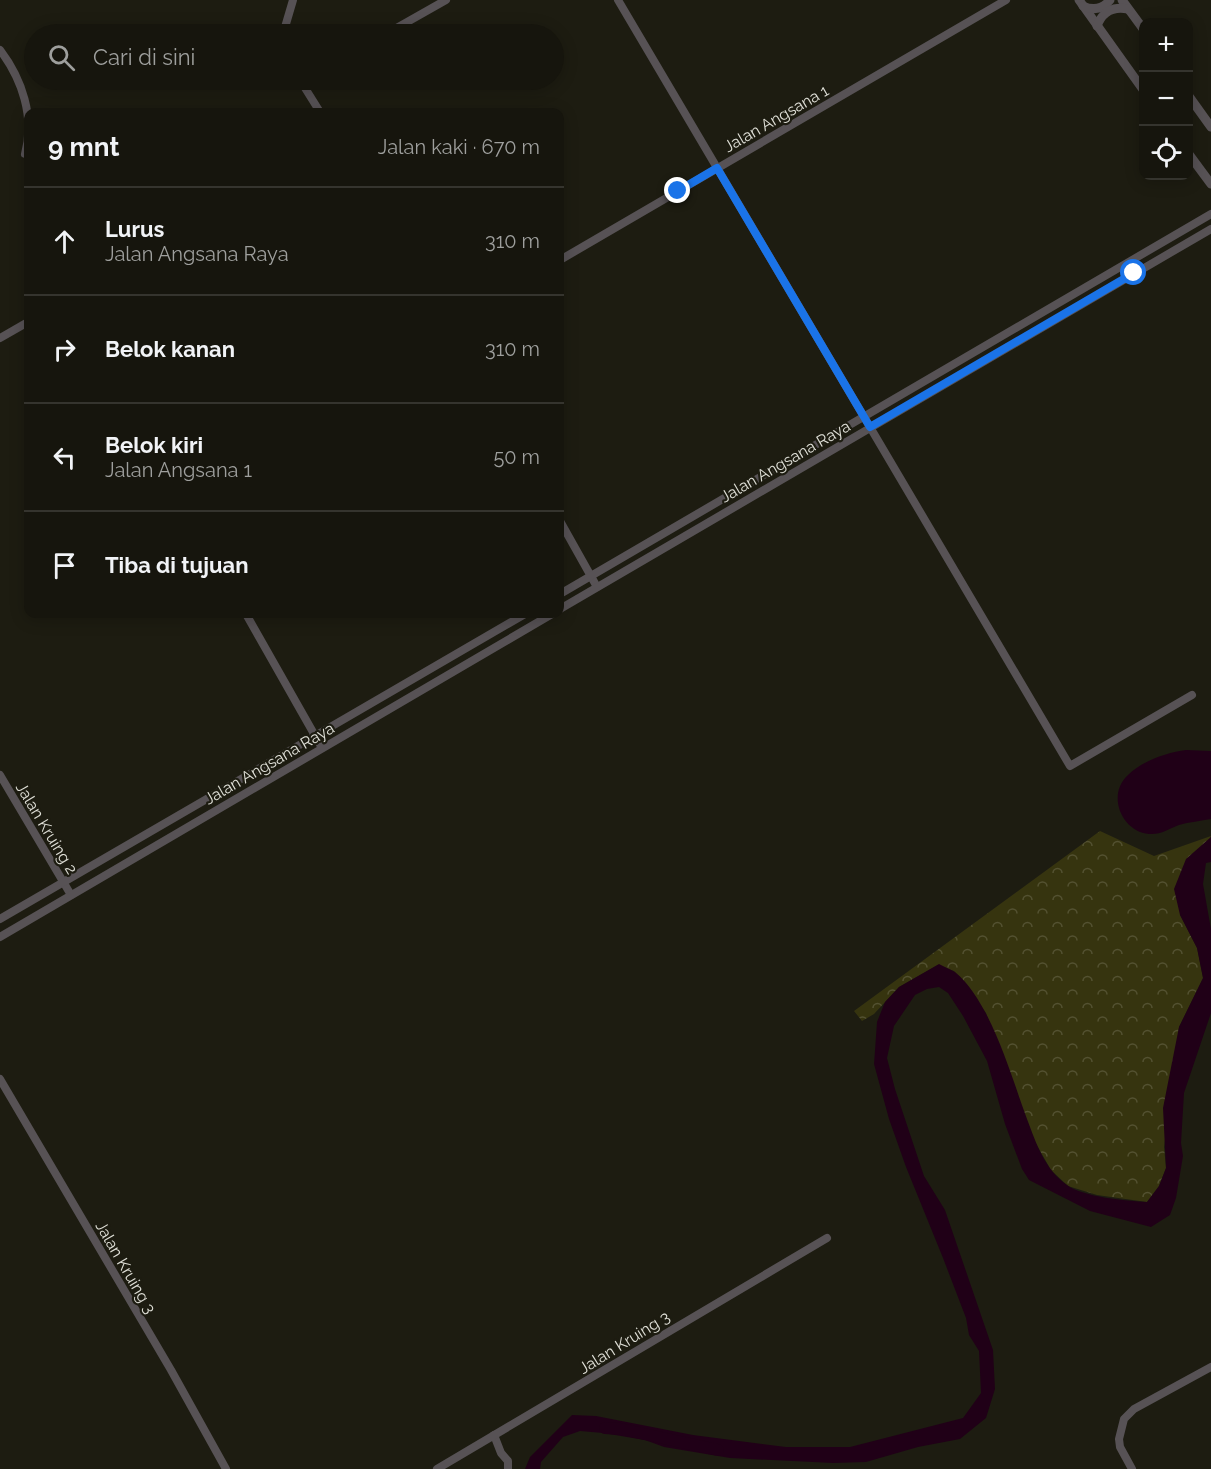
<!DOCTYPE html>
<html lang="id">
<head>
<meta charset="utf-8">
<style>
  body { margin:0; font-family:Raleway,sans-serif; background:#23221b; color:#f1f3f6 }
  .controls { position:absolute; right:18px; top:18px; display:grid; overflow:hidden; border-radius:12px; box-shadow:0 3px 15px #0003 }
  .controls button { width:54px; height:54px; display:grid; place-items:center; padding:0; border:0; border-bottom:2px solid #35342e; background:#16150d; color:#f1f3f6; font:30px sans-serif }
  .stop { position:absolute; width:18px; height:18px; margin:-14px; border:4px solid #1a73e8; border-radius:50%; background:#fff }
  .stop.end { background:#1a73e8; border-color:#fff; box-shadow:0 2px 6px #0008 }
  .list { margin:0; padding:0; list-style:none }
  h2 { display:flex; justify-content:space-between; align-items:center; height:78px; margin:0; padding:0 24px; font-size:26px }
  h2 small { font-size:20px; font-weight:400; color:#9e9f9d }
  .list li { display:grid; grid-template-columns:39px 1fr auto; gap:18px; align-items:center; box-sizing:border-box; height:108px; padding:0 24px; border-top:2px solid #35342e }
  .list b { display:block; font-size:22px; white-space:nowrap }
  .list p { margin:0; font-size:20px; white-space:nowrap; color:#9e9f9d }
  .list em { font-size:20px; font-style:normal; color:#9e9f9d }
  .icon { flex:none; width:33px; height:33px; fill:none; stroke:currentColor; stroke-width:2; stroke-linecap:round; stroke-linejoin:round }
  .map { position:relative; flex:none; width:1211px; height:1469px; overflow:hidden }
  .search { position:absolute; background:#16150d; box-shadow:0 3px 15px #0003; left:24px; top:24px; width:540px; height:66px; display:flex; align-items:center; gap:15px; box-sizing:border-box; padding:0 21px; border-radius:33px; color:#9e9f9d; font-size:22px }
  .panel { position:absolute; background:#16150d; box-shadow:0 3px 15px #0003; left:24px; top:108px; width:540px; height:510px; border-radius:12px }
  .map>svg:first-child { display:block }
</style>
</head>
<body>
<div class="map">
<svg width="1211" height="1469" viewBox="0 0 1211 1469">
  <defs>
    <pattern id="forest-crowns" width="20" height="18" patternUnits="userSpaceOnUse" patternTransform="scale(1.5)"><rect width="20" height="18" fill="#36340f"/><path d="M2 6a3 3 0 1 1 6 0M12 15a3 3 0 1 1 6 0" fill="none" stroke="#535131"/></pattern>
  </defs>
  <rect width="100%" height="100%" fill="#1d1c11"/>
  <!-- forest -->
  <polygon fill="url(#forest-crowns)" points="1100,831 1154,856 1211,836 1180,915 1197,948 1203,978 1179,1027 1164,1147 1166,1168 1159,1186 1147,1202 1097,1195 1068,1186 1051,1170 1035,1142 986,1013 954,971 938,965 899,987 874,1014 862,1021 854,1011"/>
  <!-- water -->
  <g fill="#200017">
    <path d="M 1186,750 L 1211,751 L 1211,819 C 1201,821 1189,822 1179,825 C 1168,829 1161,835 1149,834 C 1122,832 1106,795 1128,775 C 1142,761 1168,752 1186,750 Z"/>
    <path d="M 1211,837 L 1211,862 L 1206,863 L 1203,884 L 1211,929 L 1211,1013 L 1184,1093 L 1181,1143 L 1183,1156 L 1176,1198 L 1170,1215 L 1151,1227 L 1090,1211 L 1029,1180 L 1022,1169 L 1005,1124 L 987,1061 L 963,1016 L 948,993 L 939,987 L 927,989 L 915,995 L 894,1026 L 887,1058 L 895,1089 L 924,1176 L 945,1210 L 993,1350 L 995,1389 L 986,1418 L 960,1439 L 918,1447 L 866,1462 L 833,1463 L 730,1458 L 664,1447 L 645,1440 L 603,1433 L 580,1431 L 563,1437 L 541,1462 L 540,1469 L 525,1469 L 530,1457 L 572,1415 L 596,1416 L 693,1435 L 786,1447 L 850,1447 L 963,1418 L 981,1393 L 979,1351 L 969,1335 L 966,1318 L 943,1258 L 906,1167 L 889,1119 L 874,1064 L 877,1022 L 885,1002 L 899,987 L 939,964 C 944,967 950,969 955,972 C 991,1002 1011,1076 1027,1119 C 1036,1143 1045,1170 1067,1185 C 1083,1197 1127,1201 1147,1202 L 1159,1186 L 1166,1168 L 1163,1108 L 1179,1027 L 1203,978 L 1197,948 L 1180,915 L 1174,889 L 1186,859 Z"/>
  </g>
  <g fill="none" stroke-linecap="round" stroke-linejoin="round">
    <!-- river -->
    <polyline stroke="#200017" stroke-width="12" points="605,1428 621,1429 718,1450"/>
    <!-- minor -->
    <g stroke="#575255" stroke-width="8">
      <polyline points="618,0 1070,766 1192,695"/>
      <polyline points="283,34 293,0"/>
      <polyline points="386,34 446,0"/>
      <path d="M 0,50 C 22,79 35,117 25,154"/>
      <polyline points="300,80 320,112"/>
      <polyline points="560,260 1006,0"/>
      <polyline points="0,338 28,322"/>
      <polyline points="560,521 597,587"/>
      <polyline points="560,594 1211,214"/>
      <polyline points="560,609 1211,229"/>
      <polyline points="246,614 322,748"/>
      <polyline points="0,775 71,895"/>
      <polyline points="0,919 525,614"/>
      <polyline points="0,937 552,614"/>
      <polyline points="0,1079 171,1370 226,1469"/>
      <polyline points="494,1435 501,1453 508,1461 508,1469"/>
      <polyline points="437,1469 827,1238"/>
      <polyline points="1132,1469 1120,1447 1119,1439 1124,1419 1134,1409 1211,1367"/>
    </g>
    <!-- tertiary -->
    <g stroke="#575255" stroke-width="9">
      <polyline points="1079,0 1144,91"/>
      <polyline points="1122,0 1144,30"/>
      <path d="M 1083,6 C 1094,11 1103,9 1110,0"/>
      <path d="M 1097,26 C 1102,12 1113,6 1128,9"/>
      <polyline points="1188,95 1211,127"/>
      <polyline points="1188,153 1211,184"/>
    </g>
  </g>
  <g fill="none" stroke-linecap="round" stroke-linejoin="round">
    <!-- route -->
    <polyline stroke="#1a73e8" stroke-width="8" points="678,191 717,168 870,427 1134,273"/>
  </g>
  <g text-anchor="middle" stroke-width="4.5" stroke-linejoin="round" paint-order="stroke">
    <!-- street labels -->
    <g font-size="16" fill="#e0e0d8" stroke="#1d1c11">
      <text transform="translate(776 118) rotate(-30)" y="6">Jalan Angsana 1</text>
      <text transform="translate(785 461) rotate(-30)" y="6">Jalan Angsana Raya</text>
      <text transform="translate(269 763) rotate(-30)" y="6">Jalan Angsana Raya</text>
      <text transform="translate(47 828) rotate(59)" y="6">Jalan Kruing 2</text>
      <text transform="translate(126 1267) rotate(60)" y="6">Jalan Kruing 3</text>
      <text transform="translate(624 1342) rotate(-32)" y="6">Jalan Kruing 3</text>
    </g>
  </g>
</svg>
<div class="controls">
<button>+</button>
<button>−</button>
<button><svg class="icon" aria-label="locate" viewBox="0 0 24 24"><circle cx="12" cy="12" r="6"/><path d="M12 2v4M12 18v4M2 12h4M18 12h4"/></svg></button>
</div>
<div class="stop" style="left:1134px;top:273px"></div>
<div class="stop end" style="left:678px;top:191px"></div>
<div class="search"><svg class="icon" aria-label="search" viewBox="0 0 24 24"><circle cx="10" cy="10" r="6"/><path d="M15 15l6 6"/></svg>Cari di sini</div>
<section class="panel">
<h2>9 mnt<small>Jalan kaki · 670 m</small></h2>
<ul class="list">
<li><svg class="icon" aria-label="ahead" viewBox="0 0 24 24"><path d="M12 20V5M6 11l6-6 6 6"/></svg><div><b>Lurus</b><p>Jalan Angsana Raya</p></div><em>310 m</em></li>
<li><svg class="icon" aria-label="right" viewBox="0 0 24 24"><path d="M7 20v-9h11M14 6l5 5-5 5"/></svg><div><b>Belok kanan</b></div><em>310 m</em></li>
<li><svg class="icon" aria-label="left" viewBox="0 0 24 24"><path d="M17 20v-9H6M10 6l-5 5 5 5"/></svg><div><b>Belok kiri</b><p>Jalan Angsana 1</p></div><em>50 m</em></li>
<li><svg class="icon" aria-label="arrive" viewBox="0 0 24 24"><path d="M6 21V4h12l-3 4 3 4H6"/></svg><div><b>Tiba di tujuan</b></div></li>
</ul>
</section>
</div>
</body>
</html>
